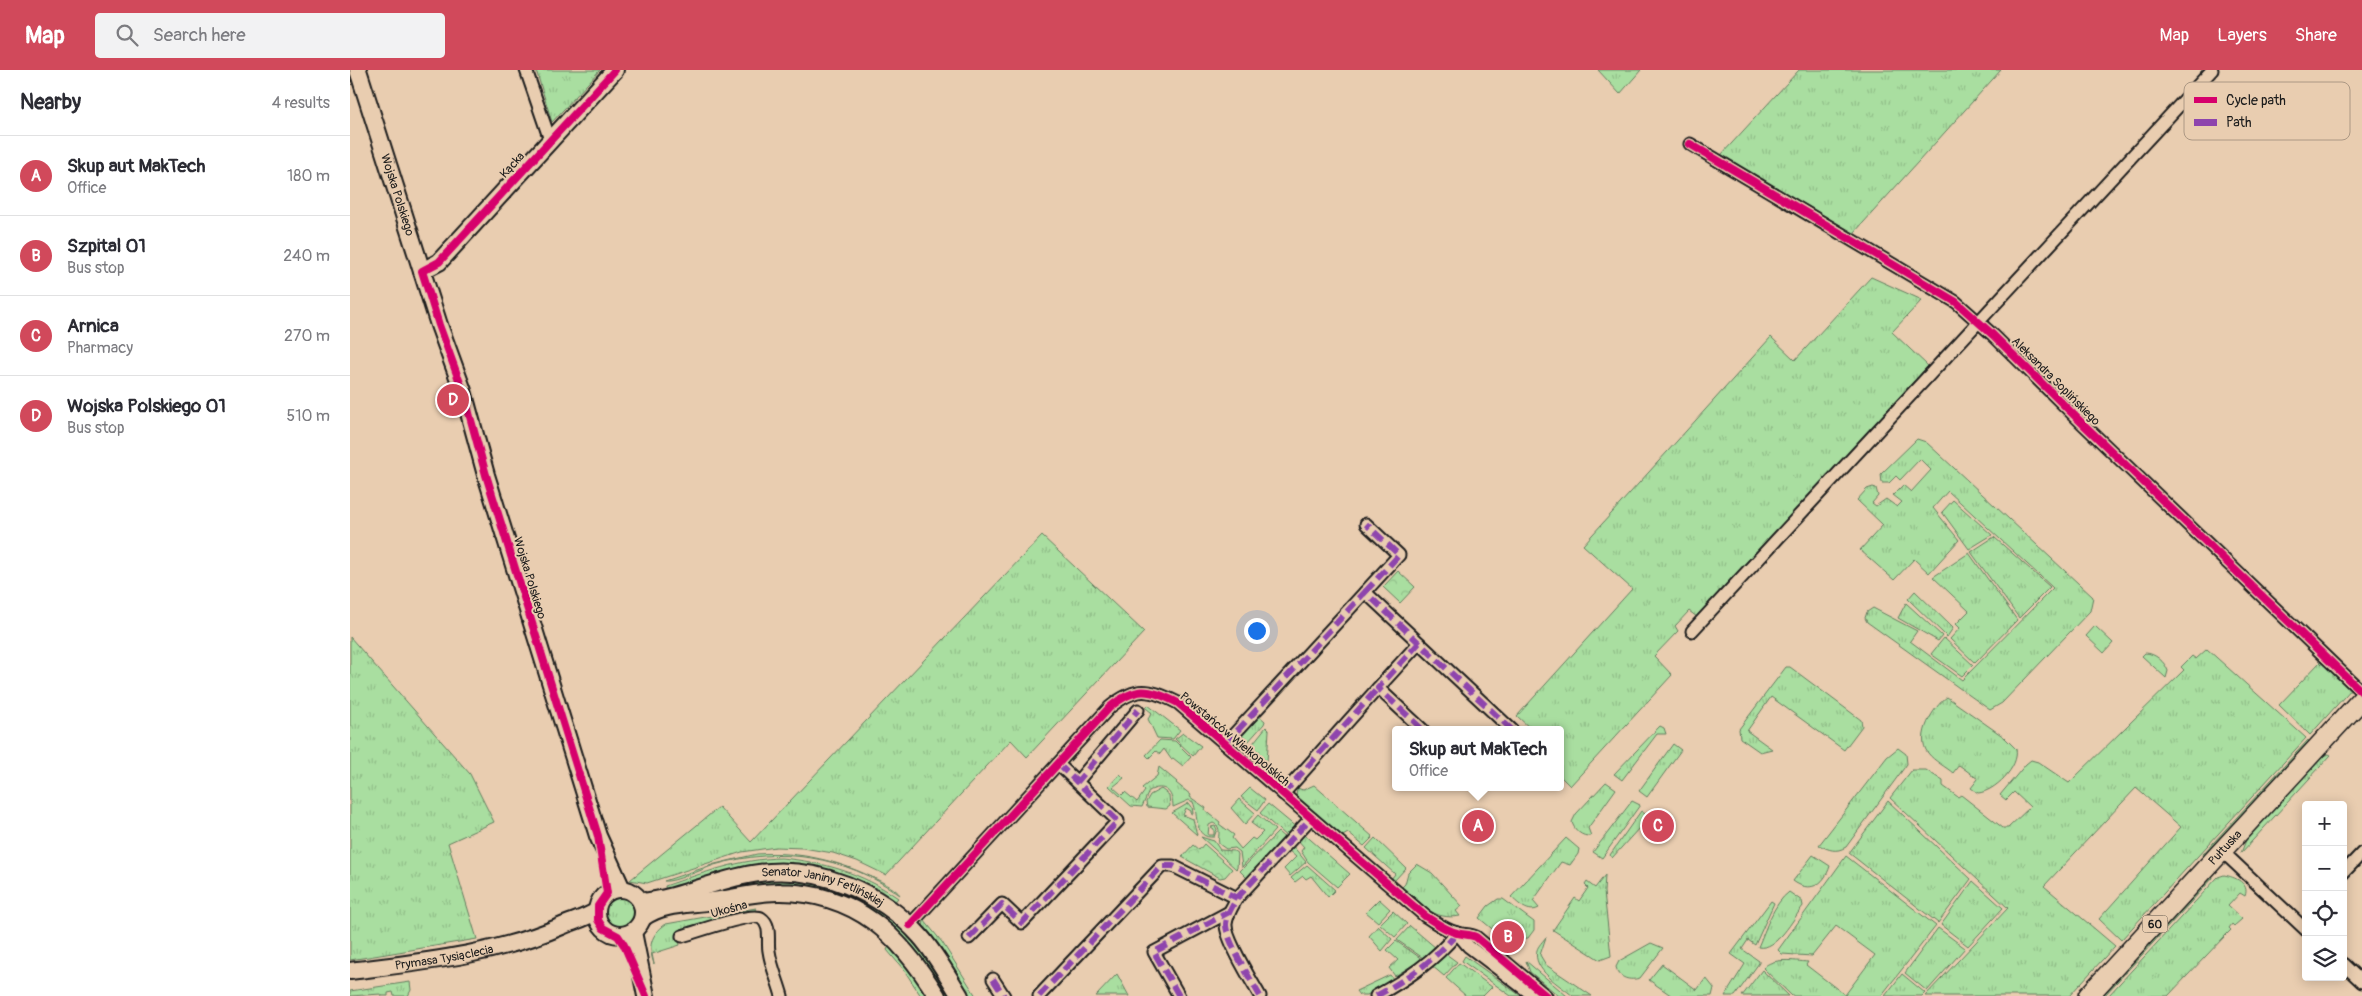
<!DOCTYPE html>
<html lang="en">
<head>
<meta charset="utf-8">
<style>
  body { margin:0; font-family:Pangolin,sans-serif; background:#f2f2f3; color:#2b2b33 }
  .controls { position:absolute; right:15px; bottom:15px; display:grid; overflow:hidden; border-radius:5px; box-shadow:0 2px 12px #0003 }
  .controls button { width:45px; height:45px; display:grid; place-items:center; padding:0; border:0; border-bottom:1px solid #e1e1e2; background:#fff; color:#2b2b33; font:25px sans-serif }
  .you { position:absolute; left:906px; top:560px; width:18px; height:18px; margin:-12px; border:4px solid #fff; border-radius:50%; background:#1a73e8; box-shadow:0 0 0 8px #1a73e833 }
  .badge { display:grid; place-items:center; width:32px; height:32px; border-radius:50%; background:#d1495b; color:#fff; font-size:16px; font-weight:700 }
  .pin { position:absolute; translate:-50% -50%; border:2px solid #fff; box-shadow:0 1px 5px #0006 }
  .popup { position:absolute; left:1042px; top:656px; width:172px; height:65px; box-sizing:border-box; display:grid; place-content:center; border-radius:5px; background:#fff; filter:drop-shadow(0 1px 4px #0005); font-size:16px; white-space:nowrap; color:#7c7c81 }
  .popup b { font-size:19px; color:#2b2b33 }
  .popup::after { content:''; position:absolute; left:50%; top:100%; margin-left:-10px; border:10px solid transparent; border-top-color:#fff }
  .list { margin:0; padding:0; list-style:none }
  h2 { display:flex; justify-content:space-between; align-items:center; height:65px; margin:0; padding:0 20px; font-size:21px }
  h2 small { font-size:16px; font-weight:400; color:#7c7c81 }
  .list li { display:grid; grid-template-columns:32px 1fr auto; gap:15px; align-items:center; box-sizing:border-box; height:80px; padding:0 20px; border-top:1px solid #e1e1e2 }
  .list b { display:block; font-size:19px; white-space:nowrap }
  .list p { margin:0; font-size:16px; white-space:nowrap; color:#7c7c81 }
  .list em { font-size:16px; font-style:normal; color:#7c7c81 }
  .icon { flex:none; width:28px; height:28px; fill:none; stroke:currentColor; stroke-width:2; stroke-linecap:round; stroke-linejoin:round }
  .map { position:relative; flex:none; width:2012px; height:926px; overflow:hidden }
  header { display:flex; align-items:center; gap:30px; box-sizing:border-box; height:70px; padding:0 25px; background:#d1495b; color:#fff }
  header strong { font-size:24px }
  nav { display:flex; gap:28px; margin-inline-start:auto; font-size:18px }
  .search { width:350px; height:45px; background:#f2f2f3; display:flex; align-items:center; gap:12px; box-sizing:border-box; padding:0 18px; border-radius:5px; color:#7c7c81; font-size:19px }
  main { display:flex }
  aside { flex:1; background:#fff }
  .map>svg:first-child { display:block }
</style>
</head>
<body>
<header>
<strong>Map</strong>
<div class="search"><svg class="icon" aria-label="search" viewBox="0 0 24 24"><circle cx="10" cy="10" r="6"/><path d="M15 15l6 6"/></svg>Search here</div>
<nav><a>Map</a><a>Layers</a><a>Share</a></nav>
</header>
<main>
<aside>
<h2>Nearby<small>4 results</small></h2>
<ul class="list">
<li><span class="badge">A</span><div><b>Skup aut MakTech</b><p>Office</p></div><em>180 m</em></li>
<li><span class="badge">B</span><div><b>Szpital 01</b><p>Bus stop</p></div><em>240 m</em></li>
<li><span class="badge">C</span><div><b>Arnica</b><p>Pharmacy</p></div><em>270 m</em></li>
<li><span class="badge">D</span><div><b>Wojska Polskiego 01</b><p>Bus stop</p></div><em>510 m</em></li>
</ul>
</aside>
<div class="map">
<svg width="2012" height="926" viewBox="0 0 2012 926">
  <defs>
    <pattern id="grass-tufts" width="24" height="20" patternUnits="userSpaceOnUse" patternTransform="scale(1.25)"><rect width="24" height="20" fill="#a9dea0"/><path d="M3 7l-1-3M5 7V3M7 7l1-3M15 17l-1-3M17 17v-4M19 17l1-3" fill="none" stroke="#91be89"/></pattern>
    <pattern id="park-crowns" width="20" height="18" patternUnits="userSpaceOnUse" patternTransform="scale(1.25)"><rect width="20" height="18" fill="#a9dea0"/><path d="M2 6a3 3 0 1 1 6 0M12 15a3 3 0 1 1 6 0" fill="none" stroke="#91be89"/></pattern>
  </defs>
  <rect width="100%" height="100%" fill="#e9cdb0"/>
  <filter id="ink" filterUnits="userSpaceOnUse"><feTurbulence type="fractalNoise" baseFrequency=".02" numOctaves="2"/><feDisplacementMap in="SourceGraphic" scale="10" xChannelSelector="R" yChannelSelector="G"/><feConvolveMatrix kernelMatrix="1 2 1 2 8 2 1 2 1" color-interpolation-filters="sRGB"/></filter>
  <g filter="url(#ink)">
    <!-- grass -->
    <g fill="url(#grass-tufts)" stroke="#627d5e">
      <polygon points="186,0 250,0 202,52"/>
      <polygon points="1248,0 1291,0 1270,24"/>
      <polygon points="1449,0 1651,0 1504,163 1371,85"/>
      <polygon points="1521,207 1572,230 1542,262 1578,296 1347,547 1339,541 1325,556 1328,561 1304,586 1322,605 1220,716 1211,707 1210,660 1182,660 1167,646 1282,519 1233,475 1421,267 1445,290"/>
      <polygon points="1567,369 1576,372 1743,527 1740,541 1652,633 1640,640 1517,552 1515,548 1517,542 1523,538 1567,561 1560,571 1612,610 1703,518 1598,421 1583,438 1609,470 1579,503 1564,489 1544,510 1510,480 1533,455 1507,430 1517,419 1523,417 1526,418 1528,426 1522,433 1526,436 1536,429 1547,437 1552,432 1543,425 1553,415 1561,422 1581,400 1570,389 1550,410 1546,406 1539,413 1532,413 1531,404"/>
      <polygon points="1603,430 1642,465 1619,479 1592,442"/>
      <polygon points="692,466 794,562 677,687 661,670 536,805 507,791 483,783 453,778 426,777 392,782 297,813 280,810 369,737 401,772"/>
      <polygon points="1644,467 1700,517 1669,548 1621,482"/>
      <polygon points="1619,483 1667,550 1625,593 1600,569 1610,558 1606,554 1619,541 1583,507"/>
      <polygon points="1565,521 1603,558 1597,567 1558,529"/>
      <polygon points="1556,533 1592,566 1588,571 1548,548"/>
      <polygon points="0,567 120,704 144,752 98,773 127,869 0,890"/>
      <polygon points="1594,568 1623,595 1612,606 1581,584"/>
      <polygon points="1857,579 1956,668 1771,870 1749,849 1831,757 1786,718 1694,816 1765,876 1719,926 1575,926 1658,838 1540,728 1562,700 1576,700 1593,711 1593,716 1608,727 1611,725 1653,758 1658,758 1680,737 1664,722 1656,730 1650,725 1676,694 1681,690 1688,692 1719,713 1834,600 1831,597 1842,586 1846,589"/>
      <path d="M 1795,583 C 1805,583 1815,592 1818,601 L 1816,608 L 1792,586 Z"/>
      <polygon points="1970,592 2003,617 1960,665 1929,635"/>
      <polygon points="1436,597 1440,597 1511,650 1512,656 1494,680 1421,627 1397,661 1422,679 1410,682 1390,668 1389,659"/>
      <path d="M 1597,627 L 1654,667 L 1666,679 C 1670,697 1644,722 1628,723 L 1621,718 L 1628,709 L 1609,695 L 1603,703 C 1596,697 1584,691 1578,683 C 1565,667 1583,637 1597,627 Z"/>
      <polygon points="798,635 830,660 823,669 807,668 798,649 802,643 796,638"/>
      <polygon points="908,645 915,651 914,654 897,673 891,664"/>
      <polygon points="1310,656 1314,658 1316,664 1307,664 1272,710 1264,704"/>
      <polygon points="916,657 919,660 917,692 900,677"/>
      <polygon points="833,663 851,676 843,686 825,669"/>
      <polygon points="810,670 825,671 841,687 833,696 823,688 821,689 814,679 810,684 806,681 799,688 796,685"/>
      <polygon points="1958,670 1959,673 1854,789 1852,785"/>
      <polygon points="1323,674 1331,680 1297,727 1289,721"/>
      <path d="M 1548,678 L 1556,684 L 1557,694 L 1496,777 C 1486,783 1479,780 1469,775 L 1537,687 Z"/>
      <polygon points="1979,684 1981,685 1891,783 1898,765 1972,686"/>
      <path d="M 809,697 L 827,712 L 826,713 L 841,725 L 840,727 L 856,738 L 855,740 L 870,752 L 869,754 L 884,765 L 882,768 L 891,779 L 902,768 L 905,770 L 913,762 L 901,753 L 908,745 L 925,760 L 892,797 L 890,782 L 885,778 L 876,779 L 869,774 C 867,766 873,757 863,753 L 859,755 L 858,765 L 864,765 L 864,759 L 861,757 L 865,756 L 867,759 L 864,767 C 843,769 849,745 843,732 L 839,730 L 823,737 C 823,721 814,713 799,721 L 792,737 L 781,736 L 759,716 L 770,704 L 774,708 L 763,717 L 772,725 L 775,722 L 787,732 L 795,721 L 792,718 L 807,706 Z"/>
      <path d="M 1256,712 L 1266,719 L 1238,758 L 1241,766 C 1232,767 1224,760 1222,752 L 1226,744 Z"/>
      <polygon points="964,715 1023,767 1014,776 998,763 991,767 949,730 946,727 947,718 953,720"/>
      <polygon points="900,718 915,730 908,740 891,727"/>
      <polygon points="811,719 819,725 820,736 816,739 797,737 796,732 800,725"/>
      <polygon points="889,729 905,743 895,754 881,738"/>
      <polygon points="1282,731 1290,735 1252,788 1243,782"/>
      <polygon points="1538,731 1621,809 1588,853 1499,783"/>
      <polygon points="839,733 842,737 843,743 841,744 841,741 836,738 833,745 843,749 847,765 822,743"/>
      <polygon points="918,734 947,758 938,768 910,743"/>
      <polygon points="1291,741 1299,747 1262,788 1260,785"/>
      <polygon points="928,762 937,770 899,810 890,801"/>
      <polygon points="953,763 1000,804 987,817 958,792 951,781 954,777 947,769"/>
      <polygon points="851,767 864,771 870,780 884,781 888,784 887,798 886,799"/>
      <polygon points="1025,768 1056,798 1044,811 1041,809 1045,804 1016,778"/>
      <path d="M 1216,768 L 1229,779 L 1228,784 L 1220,795 L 1211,792 L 1183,831 L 1189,838 C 1178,844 1169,834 1161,827 Z"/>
      <polygon points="942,775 956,792 940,806 934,799 946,787 938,780"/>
      <path d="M 407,784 C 450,781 490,791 528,810 C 536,814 546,819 550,825 C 494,785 430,776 364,795 C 353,799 323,813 314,811 L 365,794 Z"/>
      <path d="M 1463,785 L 1480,796 C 1474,816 1459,823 1443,811 Z"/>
      <path d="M 1496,786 L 1586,856 L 1531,926 L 1442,926 L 1413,898 C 1423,887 1444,891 1458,892 L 1456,895 L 1495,925 L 1525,885 L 1486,856 L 1462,886 L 1432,884 L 1428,880 Z"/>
      <path d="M 431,788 C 474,792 512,803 548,828 L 543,834 L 466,800 L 316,823 L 315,816 C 353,803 390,789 431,788 Z"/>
      <path d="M 1067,794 L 1082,803 L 1112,836 L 1106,841 L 1110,846 C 1083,851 1070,833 1051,818 L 1055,814 L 1058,803 Z"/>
      <polygon points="957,795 985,820 978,827 961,806 956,809 953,806 945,812 941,808"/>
      <polygon points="1255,805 1254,822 1261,886 1250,890 1203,860 1225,828 1229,831 1238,818 1235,815 1237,812 1245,818"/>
      <polygon points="1862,805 1863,808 1754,926 1749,926"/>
      <path d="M 1874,805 C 1885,807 1900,813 1895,826 L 1890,823 L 1878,836 L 1892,849 L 1884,856 L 1882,854 L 1879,858 L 1881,860 L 1874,867 L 1818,926 L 1758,926 L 1868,807 Z"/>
      <polygon points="449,809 490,819 535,843 531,849 484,825 330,831 403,810"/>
      <polygon points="1623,811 1653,838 1618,876 1591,855"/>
      <path d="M 1439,822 L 1452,831 L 1453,836 C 1443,849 1427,881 1408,877 C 1416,859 1423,834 1439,822 Z"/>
      <circle cx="271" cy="842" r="17"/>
      <polygon points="1029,829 1040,839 1028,852 1016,842"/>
      <polygon points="1148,829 1153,829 1184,852 1184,860 1178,868 1164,869 1156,862 1152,867 1129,848 1138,836"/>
      <polygon points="1421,831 1424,833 1405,875 1398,870 1392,879 1409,891 1409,893 1385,926 1375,926 1395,894 1381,884"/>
      <path d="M 406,838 L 406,841 L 327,863 L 330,875 L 302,884 L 304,894 C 298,877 300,865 316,854 Z"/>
      <polygon points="1043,841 1057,854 1045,867 1030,854"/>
      <polygon points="541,848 573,879 603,926 594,926 536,853"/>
      <polygon points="574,850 592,872 626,926 617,926 573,858"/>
      <polygon points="1028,856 1042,869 1032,881 1019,866"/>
      <polygon points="1060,856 1086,878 1073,888 1047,870"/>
      <polygon points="1588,858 1615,878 1577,921 1555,903"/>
      <path d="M 1196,867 L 1190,885 L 1196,895 L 1242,926 L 1223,926 C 1210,915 1182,900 1187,880 C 1188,876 1193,871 1196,867 Z"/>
      <polygon points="1046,871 1072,889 1045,906 1039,898 1048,890 1037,880"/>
      <path d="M 1301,873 L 1313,878 L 1290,908 C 1280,911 1269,909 1266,897 L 1269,891 Z"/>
      <polygon points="540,874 579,926 571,926 554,900 537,880"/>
      <polygon points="1096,884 1107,892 1094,906 1082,896"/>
      <polygon points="1115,886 1171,926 1161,926 1112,891"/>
      <polygon points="1176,891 1217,926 1209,926 1180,902"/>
      <polygon points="1109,893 1142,917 1133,926 1116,926 1096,908"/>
      <polygon points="1312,894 1347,920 1356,908 1364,918 1362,926 1322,926 1299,910"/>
      <polygon points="1412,900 1439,926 1392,926"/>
      <polygon points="767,904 779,926 746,926"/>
      <polygon points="1552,904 1575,923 1572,926 1535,926"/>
      <polygon points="1040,905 1044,910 1017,925 1009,925 1006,921"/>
      <polygon points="60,912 61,920 58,926 44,926 43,922 38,923 38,926 32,926 31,924 0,926 0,921"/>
    </g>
    <!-- park -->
    <g fill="url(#park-crowns)" stroke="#627d5e">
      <polygon points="1048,501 1065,517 1050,533 1033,517"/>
      <polygon points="854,774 882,799 875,807 870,808 832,787 843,775 849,780"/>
    </g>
    <!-- garden -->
    <polygon fill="#a9dea0" stroke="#627d5e" points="1745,556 1763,573 1754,583 1736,566"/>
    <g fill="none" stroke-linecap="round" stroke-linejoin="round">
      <defs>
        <g id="street">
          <polyline points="176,0 200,70"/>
          <polyline points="1340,74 1606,232 1643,265 1732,353 2012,622"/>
          <polyline points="1015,522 1049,485 1016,454"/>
          <polyline points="1342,561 1862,0"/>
          <polyline points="1069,573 1028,618 1073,660"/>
          <polyline points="875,674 1015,522 1162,660"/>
          <polyline points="708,694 727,712"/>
          <polyline points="933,724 1028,618"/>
          <polyline points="1872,781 1956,860"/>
          <polyline points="1993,803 2012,783"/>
          <path d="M 560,855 L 760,637 C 786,616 799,618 828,633 L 1075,846 C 1085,852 1095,860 1107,863 C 1114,865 1120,864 1126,867 L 1196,926"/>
          <polyline points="1107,863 1118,876 1184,926"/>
          <path d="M 332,866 C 346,862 401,842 411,848 C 422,855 417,871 419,881 C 421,896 428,911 432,926"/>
          <polyline points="619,868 652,834 672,853 768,751 727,712 788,640"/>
          <polyline points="1993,894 2012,912"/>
          <polyline points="643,909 654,926"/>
          <polyline points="689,926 812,796 823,796 887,828"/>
          <polyline points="829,926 804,882 879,842"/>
          <path d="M 910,926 C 902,912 875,868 876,854 C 877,844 882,837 887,828 L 961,748"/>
          <path d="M 1026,926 C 1057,909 1084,891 1107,863"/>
        </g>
        <g id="secondary">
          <path id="s1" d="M 8,0 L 89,255 L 113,321 L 136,405 L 248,766 L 272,819"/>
          <polyline points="72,201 89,192 265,0"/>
          <circle cx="270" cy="842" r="23"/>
          <path id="s2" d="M 291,832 C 332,828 369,808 409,803 C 468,795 531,822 570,866 C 586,884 597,905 610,926"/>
          <path d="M 294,847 C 314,833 339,835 363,831 C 385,828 408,821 431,822 C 506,823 550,865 587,926"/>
          <polyline points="283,862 296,926"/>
          <path id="s3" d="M 0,901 C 72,892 145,885 212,856 C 224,851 236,848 247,841"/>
        </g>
        <g id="primary">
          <path id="s4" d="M 1738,926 L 2012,629"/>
        </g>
      </defs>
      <!-- street casing -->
      <use href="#street" stroke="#1c1c1c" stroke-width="15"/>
      <!-- secondary casing -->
      <use href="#secondary" stroke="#1c1c1c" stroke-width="20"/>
      <!-- primary casing -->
      <use href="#primary" stroke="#1c1c1c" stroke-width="22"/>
      <!-- street -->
      <use href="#street" stroke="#e9cdb0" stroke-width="11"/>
      <!-- secondary -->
      <use href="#secondary" stroke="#e9cdb0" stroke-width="16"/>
      <!-- primary -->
      <use href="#primary" stroke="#e9cdb0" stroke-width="19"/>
      <!-- quiet -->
      <g stroke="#8e44ad" stroke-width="6" stroke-dasharray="12 6" stroke-linecap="butt">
        <polyline points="1015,522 1049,485 1016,454"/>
        <polyline points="1069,573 1028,618 1073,660"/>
        <polyline points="875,674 1015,522 1162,660"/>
        <polyline points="708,694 727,712"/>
        <polyline points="933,724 1028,618"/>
        <polyline points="619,868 652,834 672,853 768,751 727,712 788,640"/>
        <polyline points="643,909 654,926"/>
        <polyline points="689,926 812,796 823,796 887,828"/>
        <polyline points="829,926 804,882 879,842"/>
        <path d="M 910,926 C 902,912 875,868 876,854 C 877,844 882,837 887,828 L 961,748"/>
        <path d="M 1026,926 C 1057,909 1084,891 1107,863"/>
      </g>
      <defs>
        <g id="cycleway">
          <polyline points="265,0 89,192 72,201 89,255 113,321 136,405 248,766 257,823 248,836 248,850 253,858 268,866 274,875 296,926"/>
          <polyline points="1340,74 1606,232 1643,265 1732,353 2012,622"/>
          <path d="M 560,855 L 760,637 C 786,616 799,618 828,633 L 1075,846 C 1085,852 1095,860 1107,863 C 1114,865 1120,864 1126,867 L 1196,926"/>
        </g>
      </defs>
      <!-- cycleway casing -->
      <use href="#cycleway" stroke="#e9cdb0" stroke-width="11"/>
      <!-- cycleway -->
      <use href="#cycleway" stroke="#d6006c" stroke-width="8"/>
    </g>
  </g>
  <g text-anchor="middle" stroke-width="4" stroke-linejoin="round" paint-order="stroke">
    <!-- shield labels -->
    <rect fill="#e9cdb0" stroke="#5a5148" stroke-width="1" x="1792.5" y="845.5" width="25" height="17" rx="4"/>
    <g font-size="11" font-weight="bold" fill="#1c1c1c">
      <text x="1805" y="858">60</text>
    </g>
    <!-- street labels -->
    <g font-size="12" fill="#1c1c1c" stroke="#e9cdb0">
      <text transform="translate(162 95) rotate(-48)" y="4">Kącka</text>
      <text dy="4" stroke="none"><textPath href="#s1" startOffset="131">Wojska Polskiego</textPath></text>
      <text transform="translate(1706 311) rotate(45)" y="4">Aleksandra Soplińskiego</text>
      <text transform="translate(180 508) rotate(73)" y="4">Wojska Polskiego</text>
      <text transform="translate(885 669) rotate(40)" y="4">Powstańców Wielkopolskich</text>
      <text dy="4" stroke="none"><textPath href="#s4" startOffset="202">Pułtuska</textPath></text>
      <text dy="4" stroke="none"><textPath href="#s2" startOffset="188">Senator Janiny Fetlińskiej</textPath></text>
      <text transform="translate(379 839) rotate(-15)" y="4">Ukośna</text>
      <text dy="4" stroke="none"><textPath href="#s3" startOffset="95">Prymasa Tysiąclecia</textPath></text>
    </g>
  </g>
  <!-- legend -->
  <rect x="1834" y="12" width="166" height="58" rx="8" fill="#e9cdb0" stroke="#ac9884" stroke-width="1"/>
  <rect x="1844" y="27" width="23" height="6" fill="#d6006c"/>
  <rect x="1844" y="49" width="23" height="7" fill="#8e44ad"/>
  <g font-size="14" fill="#1c1c1c">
    <text x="1876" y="35">Cycle path</text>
    <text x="1876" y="57">Path</text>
  </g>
</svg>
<div class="controls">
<button>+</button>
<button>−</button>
<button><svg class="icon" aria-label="locate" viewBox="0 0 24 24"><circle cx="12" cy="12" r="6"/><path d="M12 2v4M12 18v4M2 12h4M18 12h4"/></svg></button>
<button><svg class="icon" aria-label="layers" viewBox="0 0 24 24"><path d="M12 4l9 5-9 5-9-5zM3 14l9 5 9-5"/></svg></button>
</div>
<div class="you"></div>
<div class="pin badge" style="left:1128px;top:756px">A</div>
<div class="popup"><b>Skup aut MakTech</b>Office</div>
<div class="pin badge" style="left:1158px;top:867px">B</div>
<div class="pin badge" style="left:1308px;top:756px">C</div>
<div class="pin badge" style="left:103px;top:330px">D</div>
</div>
</main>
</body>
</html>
